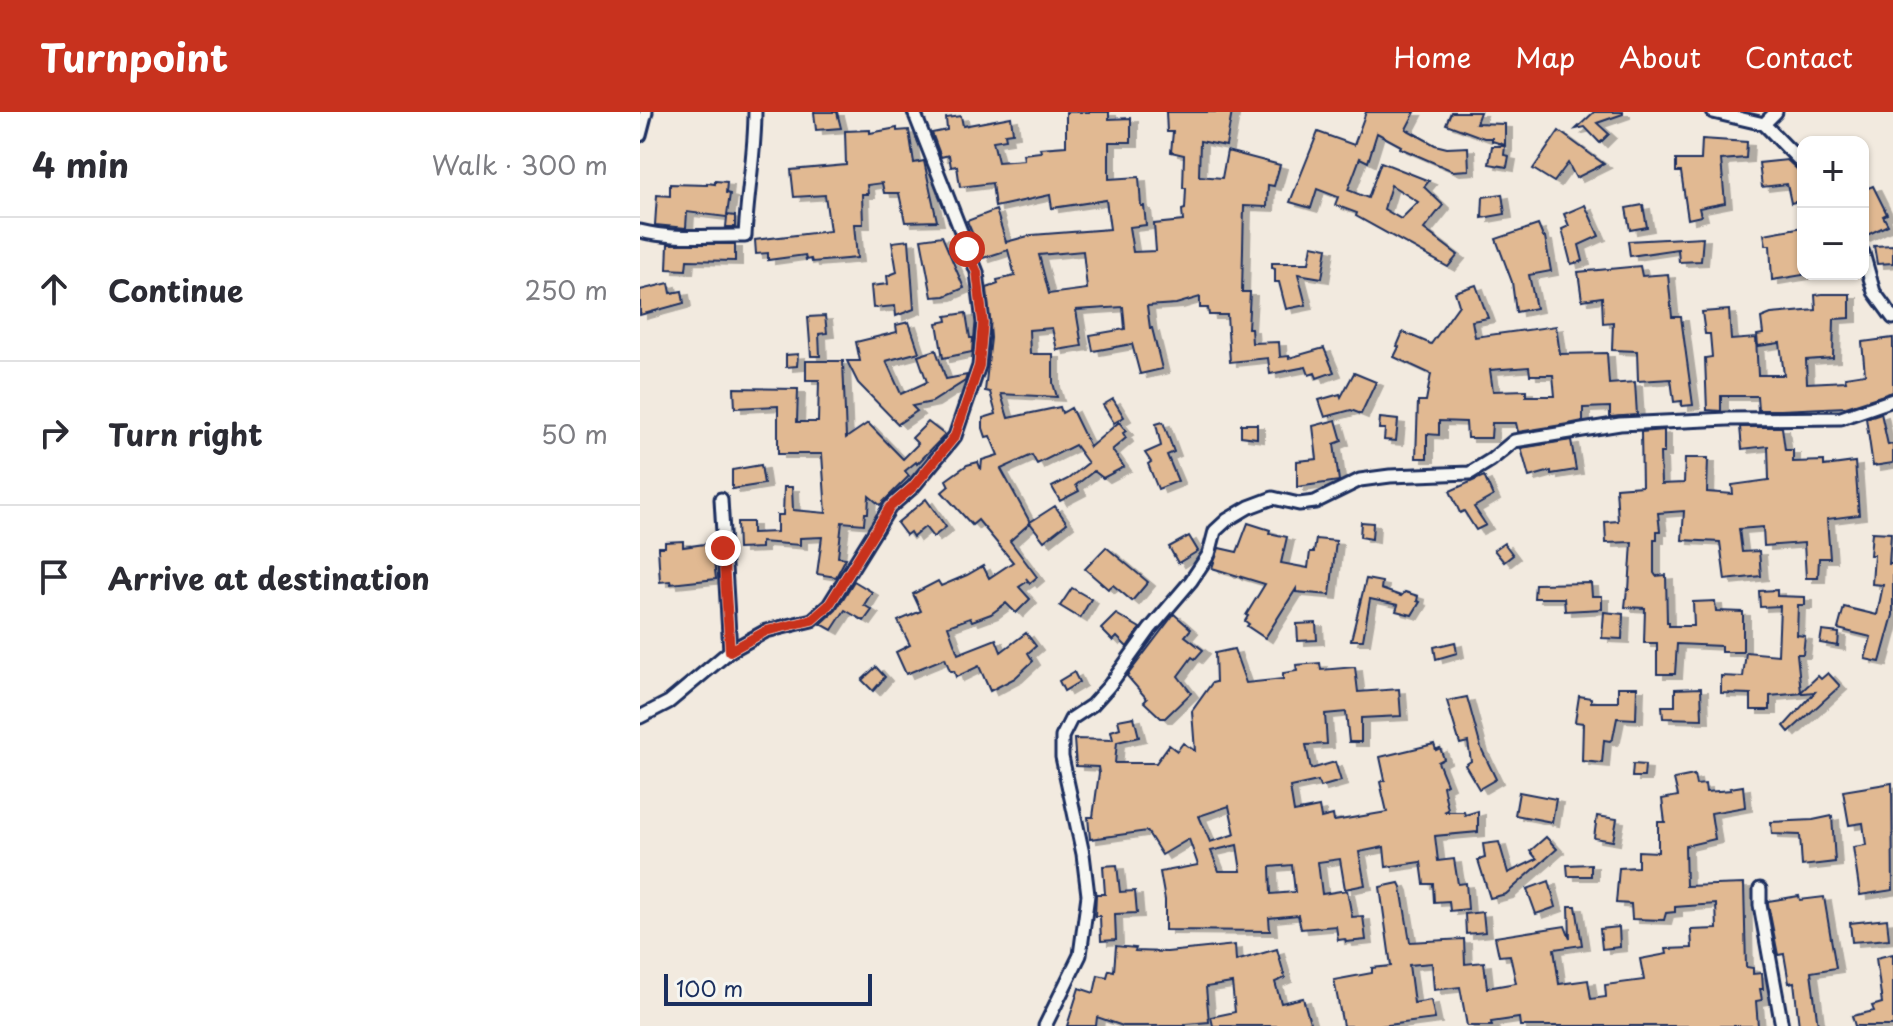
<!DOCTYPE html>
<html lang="en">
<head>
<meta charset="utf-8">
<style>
  body { margin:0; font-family:"Playpen Sans",sans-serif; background:#f7f7f7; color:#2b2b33 }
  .controls { position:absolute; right:24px; top:24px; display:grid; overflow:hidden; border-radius:16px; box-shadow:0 2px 6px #0004 }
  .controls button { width:72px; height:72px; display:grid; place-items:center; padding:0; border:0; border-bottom:2px solid #e1e1e2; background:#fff; color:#2b2b33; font:40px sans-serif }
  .scale { position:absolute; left:24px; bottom:20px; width:208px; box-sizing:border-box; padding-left:8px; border:4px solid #1b2f5e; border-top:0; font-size:22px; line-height:28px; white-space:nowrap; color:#1b2f5e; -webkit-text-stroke:6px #f6f6f2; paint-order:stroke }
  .stop { position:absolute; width:24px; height:24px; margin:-18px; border:6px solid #c8321e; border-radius:50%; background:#fff }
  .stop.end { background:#c8321e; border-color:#fff; box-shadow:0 2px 8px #0008 }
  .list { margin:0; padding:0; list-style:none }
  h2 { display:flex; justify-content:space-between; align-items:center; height:104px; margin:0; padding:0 32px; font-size:34px }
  h2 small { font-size:26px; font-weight:400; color:#7c7c81 }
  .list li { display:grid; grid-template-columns:52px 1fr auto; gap:24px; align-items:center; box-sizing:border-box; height:144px; padding:0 32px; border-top:2px solid #e1e1e2 }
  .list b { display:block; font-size:30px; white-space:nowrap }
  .list em { font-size:26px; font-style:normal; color:#7c7c81 }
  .icon { flex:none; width:44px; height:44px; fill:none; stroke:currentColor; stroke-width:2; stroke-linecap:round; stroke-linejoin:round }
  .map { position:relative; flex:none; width:1253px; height:914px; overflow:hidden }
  header { display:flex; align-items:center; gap:48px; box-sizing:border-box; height:112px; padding:0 40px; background:#c8321e; color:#fff }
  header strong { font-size:38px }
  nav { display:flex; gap:44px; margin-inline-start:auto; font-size:28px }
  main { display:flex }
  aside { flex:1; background:#fff }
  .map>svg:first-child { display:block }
</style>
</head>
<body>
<header>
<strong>Turnpoint</strong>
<nav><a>Home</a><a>Map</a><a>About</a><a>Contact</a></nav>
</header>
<main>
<aside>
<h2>4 min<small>Walk · 300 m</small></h2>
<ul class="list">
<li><svg class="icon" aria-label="ahead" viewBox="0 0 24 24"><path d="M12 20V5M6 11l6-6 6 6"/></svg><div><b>Continue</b></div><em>250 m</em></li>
<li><svg class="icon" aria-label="right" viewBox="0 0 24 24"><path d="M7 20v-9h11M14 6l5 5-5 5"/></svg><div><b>Turn right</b></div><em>50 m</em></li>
<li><svg class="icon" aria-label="arrive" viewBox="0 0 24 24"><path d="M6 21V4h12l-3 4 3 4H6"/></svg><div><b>Arrive at destination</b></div></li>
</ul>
</aside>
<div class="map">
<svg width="1253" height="914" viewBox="0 0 1253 914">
  <defs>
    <filter id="shadow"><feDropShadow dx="7" dy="4" stdDeviation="0" flood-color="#0004"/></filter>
  </defs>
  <rect width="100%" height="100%" fill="#f2eadf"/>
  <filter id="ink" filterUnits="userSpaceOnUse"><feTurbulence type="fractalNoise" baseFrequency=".0125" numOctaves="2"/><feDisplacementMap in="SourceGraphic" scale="16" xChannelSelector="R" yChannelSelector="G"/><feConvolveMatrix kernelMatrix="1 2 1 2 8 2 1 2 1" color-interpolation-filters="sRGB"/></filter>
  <g filter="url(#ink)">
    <!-- building -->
    <g fill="#e1b992" stroke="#1b2f5e" stroke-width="2" fill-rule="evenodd" filter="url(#shadow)">
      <polygon points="174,0 197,0 201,16 176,18"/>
      <path d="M 426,0 L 469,0 L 469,7 L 491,6 L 491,30 L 469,30 L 469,67 L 499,65 L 501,94 L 504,94 L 506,113 L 489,115 L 493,140 L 516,139 L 514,112 L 543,109 L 542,98 L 545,97 L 546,76 L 543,76 L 544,43 L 531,40 L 533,20 L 527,20 L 526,0 L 592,0 L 586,34 L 560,29 L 559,64 L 582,66 L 587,39 L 640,53 L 634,74 L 628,73 L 627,95 L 604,94 L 602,180 L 610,180 L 608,216 L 611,216 L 612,231 L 639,230 L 640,245 L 649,244 L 649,246 L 684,236 L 694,260 L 677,266 L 675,261 L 669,263 L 666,255 L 630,262 L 628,246 L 590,250 L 587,203 L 569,203 L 568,196 L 560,196 L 560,185 L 536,192 L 507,194 L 510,216 L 512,216 L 522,257 L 500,262 L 492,232 L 453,239 L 450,223 L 485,217 L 483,195 L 436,198 L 442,234 L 417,238 L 412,216 L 389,218 L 390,242 L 413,242 L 413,271 L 417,285 L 361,282 L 368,306 L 420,295 L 422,301 L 431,296 L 450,335 L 479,310 L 486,319 L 483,321 L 486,326 L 472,338 L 484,355 L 463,366 L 454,359 L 436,373 L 439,379 L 420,389 L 412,375 L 428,367 L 448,351 L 435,333 L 397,352 L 392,343 L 361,357 L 390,410 L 415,394 L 427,411 L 404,429 L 390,411 L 370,429 L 397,465 L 390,471 L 386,466 L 388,469 L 379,475 L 390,487 L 376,501 L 366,491 L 351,502 L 332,509 L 330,506 L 308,514 L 318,542 L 356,527 L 361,540 L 386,521 L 396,534 L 388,541 L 393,549 L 375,566 L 350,579 L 339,554 L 316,565 L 314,559 L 310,559 L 305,546 L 266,562 L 256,540 L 270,533 L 258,509 L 281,499 L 273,482 L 298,469 L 301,474 L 327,463 L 343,454 L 349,466 L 373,450 L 338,408 L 332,413 L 302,380 L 309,374 L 306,368 L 327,353 L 338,350 L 341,358 L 342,348 L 358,343 L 350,324 L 346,325 L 343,316 L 343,306 L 356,302 L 350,280 L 345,279 L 351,226 L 347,176 L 358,172 L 357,168 L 375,164 L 368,138 L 343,146 L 327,109 L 356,98 L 366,130 L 392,123 L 470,117 L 466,88 L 412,96 L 410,83 L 355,95 L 352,71 L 320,75 L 317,54 L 311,55 L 309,43 L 301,45 L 292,21 L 307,18 L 306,6 L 321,4 L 323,14 L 371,5 L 373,21 L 365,22 L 366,27 L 353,29 L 358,50 L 384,48 L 383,42 L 401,40 L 400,36 L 426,34 ZM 443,139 L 447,177 L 409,182 L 399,143 Z"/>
      <path d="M 726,0 L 775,0 L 766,17 L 795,33 L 807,36 L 828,35 L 829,58 L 813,59 L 760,36 L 761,34 L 737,21 L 728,50 L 720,46 L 708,78 L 728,86 L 741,50 L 789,69 L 784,75 L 803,93 L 784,117 L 818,143 L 808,155 L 716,104 L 717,101 L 695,93 L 698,85 L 677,77 L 671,96 L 650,90 L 678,20 L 714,33 ZM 751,73 L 778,90 L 761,107 L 744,97 Z"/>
      <polygon points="811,0 840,0 836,11 865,12 865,33 852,29 852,26 844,26 806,12"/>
      <polygon points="954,0 983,0 983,2 957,11 969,22 960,31 945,15 936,17"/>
      <polygon points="257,16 257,19 269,18 274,51 284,49 297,109 265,110 259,81 244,81 242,71 227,73 228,82 222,82 223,112 214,112 217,146 172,150 171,147 166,148 165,143 128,148 128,141 116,142 115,128 190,119 185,83 154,85 151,58 206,53 205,19 230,18 230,21"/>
      <polygon points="919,19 964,52 936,66 928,51 914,70 893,57"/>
      <polygon points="1062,27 1107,30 1106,46 1081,48 1085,91 1059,96 1061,104 1048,107 1041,60 1036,60 1036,48 1061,48"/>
      <polygon points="852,34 865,34 864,43 869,44 867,55 849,52"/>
      <polygon points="1147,48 1160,60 1161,69 1163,68 1163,88 1151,91 1147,72 1122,75 1119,51"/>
      <polygon points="75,69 87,70 86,81 90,82 87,103 95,104 95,115 86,115 87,105 47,100 46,116 15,113 17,83 30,84 30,72 67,73 67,71 75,72"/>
      <polygon points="1233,74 1247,102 1243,104 1248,113 1223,125 1223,89 1226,88 1223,78"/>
      <polygon points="862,82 865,102 842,106 843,85"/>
      <polygon points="945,93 959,124 939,133 943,149 931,152 922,117 929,114 924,102"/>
      <polygon points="1003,93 1007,115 990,118 986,96"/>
      <polygon points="898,113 903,125 905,125 911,159 889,163 896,196 876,200 872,170 856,127"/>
      <polygon points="1163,115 1163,163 1132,168 1130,133 1126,133 1124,122"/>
      <polygon points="302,124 324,176 305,184 292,185 281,127"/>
      <polygon points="1063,125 1061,149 1039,150 1038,137 990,144 988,129"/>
      <polygon points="269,128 274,197 256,204 255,194 233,196 231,174 248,172 247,164 257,160 252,130"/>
      <polygon points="28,132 95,132 95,149 47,148 46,158 27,157"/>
      <polygon points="672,133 687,136 682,166 658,162 666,193 646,197 639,170 635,170 635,157 632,156 632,151 669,151"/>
      <polygon points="1253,133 1253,151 1237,152 1234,134"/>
      <polygon points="1000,154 1002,164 1028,162 1032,205 1041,205 1053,293 1042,294 1042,289 1034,290 1031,267 998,269 997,239 972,238 973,210 963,211 962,185 942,188 938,160"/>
      <polygon points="29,171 31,181 42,179 44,191 0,203 0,178"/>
      <path d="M 836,173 L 848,206 L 832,209 L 835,225 L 916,214 L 920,242 L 967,241 L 969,272 L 995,270 L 997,303 L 970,305 L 970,295 L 943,296 L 943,309 L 928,312 L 878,320 L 876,311 L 852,311 L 851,326 L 827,326 L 826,310 L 799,309 L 799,323 L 787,322 L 787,346 L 776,346 L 778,289 L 786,289 L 791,262 L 754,245 L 759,235 L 757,234 L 763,220 L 791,232 L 819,193 L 815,180 ZM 889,255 L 890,263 L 913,263 L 915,284 L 886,284 L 886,278 L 853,279 L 850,258 Z"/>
      <polygon points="1182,182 1210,182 1210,206 1194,207 1193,246 1166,248 1167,271 1206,269 1205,265 1225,262 1222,230 1253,226 1253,280 1206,295 1141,298 1118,298 1117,284 1081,284 1081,299 1067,298 1065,246 1072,245 1070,222 1065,222 1062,200 1089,198 1091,228 1116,226 1118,263 1144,263 1140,231 1118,234 1117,223 1123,222 1121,206 1131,202 1176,198 1175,183"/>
      <polygon points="326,201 330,226 333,226 332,240 303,246 297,211 307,209 306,204"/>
      <polygon points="185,204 187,221 179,222 180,244 171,244 168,205"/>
      <polygon points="269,210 279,240 246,249 261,282 287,270 278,244 296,238 306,267 327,263 325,269 292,290 272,294 277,299 258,312 218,271 207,249 220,249 216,230 257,220 256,213"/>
      <polygon points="158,242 157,254 146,255 146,243"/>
      <polygon points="166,249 203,249 206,326 228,311 263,347 278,332 272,326 288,310 305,323 277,352 276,350 265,359 269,364 240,393 229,384 228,401 225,401 224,412 202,410 198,445 206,446 196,465 177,462 182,425 160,426 160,433 121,430 121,436 98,437 97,410 112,410 112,421 137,420 137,403 143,403 144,375 152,375 153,398 186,401 182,342 138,342 138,294 95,296 94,276 158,277 157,310 178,310 179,268 166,268"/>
      <polygon points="714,261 736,270 721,302 711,298 685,305 679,288 700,282 701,285"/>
      <polygon points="473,287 484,305 474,311 463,293"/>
      <polygon points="1241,301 1248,333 1253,332 1253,351 1233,354 1226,306"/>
      <polygon points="740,306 758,308 756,329 744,328 745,317 739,317"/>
      <polygon points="696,308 702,329 694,332 699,369 657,375 657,349 677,347 673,314"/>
      <polygon points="523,310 534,340 527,343 538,369 518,377 508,352 511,350 505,341 521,334 516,312"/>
      <polygon points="601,312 617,312 617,326 601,324"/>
      <polygon points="1100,315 1142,315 1145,338 1153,338 1153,350 1184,349 1184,354 1215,350 1219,403 1187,407 1190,446 1179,446 1178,466 1166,466 1164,431 1124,434 1123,415 1099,417 1102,440 1119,439 1121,464 1085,468 1080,430 1042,428 1044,399 1018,401 1020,419 1017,419 1017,427 1014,427 1014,461 1016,464 1026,463 1027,510 1029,510 1029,514 1054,514 1053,490 1075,489 1076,499 1103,500 1103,540 1081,540 1081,534 1037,532 1035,562 1017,562 1017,531 1004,531 1005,496 985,495 987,477 989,478 992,430 966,431 965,410 978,409 976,376 1002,374 1001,320 1024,318 1024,341 1020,341 1021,372 1044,371 1045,346 1068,346 1067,380 1093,382 1092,373 1129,368 1128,334 1102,337"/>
      <polygon points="931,328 936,358 911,362 911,359 889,365 881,336"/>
      <polygon points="121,353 124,372 92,377 92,358"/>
      <polygon points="844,364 853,384 834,395 846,413 836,418 824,399 820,401 810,379"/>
      <polygon points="286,387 306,415 293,425 285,415 273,425 270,420 266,423 257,411"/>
      <polygon points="721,410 733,411 732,427 720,425"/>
      <polygon points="608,411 630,418 629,421 647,425 641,451 668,456 670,440 674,440 676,427 696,429 690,483 656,480 656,477 625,526 607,514 609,512 605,509 608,504 606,503 625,472 572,456 579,436 597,440"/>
      <polygon points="1232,420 1251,421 1249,452 1253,452 1253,503 1240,550 1225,547 1231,525 1198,517 1204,495 1237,503 1243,473 1232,472 1234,443 1230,443"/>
      <polygon points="549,424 558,439 538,451 529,435"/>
      <polygon points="43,429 43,435 72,431 76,467 31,472 30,469 20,470 18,435 25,435 25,430"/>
      <polygon points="864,431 873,443 864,450 854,438"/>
      <polygon points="466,435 508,470 492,489 473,473 468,477 445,457"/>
      <polygon points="726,467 742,470 741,477 761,484 765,480 778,484 777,489 780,490 772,503 756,499 758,493 730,487 723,528 711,528"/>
      <polygon points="214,469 232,480 224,493 232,498 224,509 205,498 192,518 181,512 196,498"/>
      <polygon points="951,471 952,484 962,484 962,497 925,499 924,486 894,486 895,472"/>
      <polygon points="432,476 451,487 440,506 420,494"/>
      <polygon points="1137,478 1137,484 1165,485 1165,493 1158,493 1157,523 1165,524 1163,542 1157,542 1161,580 1178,564 1181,567 1188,561 1200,574 1149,620 1144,614 1175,580 1130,584 1130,598 1111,598 1111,582 1081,581 1081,564 1103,565 1106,540 1138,543 1140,494 1120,495 1119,479"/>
      <polygon points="964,500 983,502 982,527 962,526"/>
      <polygon points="476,502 500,516 487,535 477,525 473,529 461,517"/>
      <polygon points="534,502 551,517 545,524 563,538 555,547 552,545 538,564 551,581 525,606 521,606 504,590 507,587 487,564"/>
      <polygon points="676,511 677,528 658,529 657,512"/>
      <polygon points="1182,519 1199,521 1198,534 1180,531"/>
      <polygon points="815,530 817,541 796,547 794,535"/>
      <path d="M 594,537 L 606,571 L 643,567 L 643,561 L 657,559 L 656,553 L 680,551 L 681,558 L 715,555 L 718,580 L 759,577 L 761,604 L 721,606 L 721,630 L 709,630 L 706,600 L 685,602 L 687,632 L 666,633 L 671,657 L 695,650 L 701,669 L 680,675 L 678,669 L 650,675 L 654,700 L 679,695 L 681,706 L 693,703 L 694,709 L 747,700 L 740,670 L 745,668 L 740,645 L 794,632 L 796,638 L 800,636 L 804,647 L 798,650 L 807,672 L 803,674 L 808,698 L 804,700 L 824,700 L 825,703 L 838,699 L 838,720 L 795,724 L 798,749 L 814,747 L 818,772 L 826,771 L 828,797 L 810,799 L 809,789 L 794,790 L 793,772 L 784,772 L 781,750 L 746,755 L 744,735 L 719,740 L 725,773 L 705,777 L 700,747 L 678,750 L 682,782 L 707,778 L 712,805 L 723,804 L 726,828 L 706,830 L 705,827 L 698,828 L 696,814 L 661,817 L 658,803 L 629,806 L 630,819 L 525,818 L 525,788 L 520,760 L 558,753 L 549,727 L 522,743 L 507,719 L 450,727 L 448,705 L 453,705 L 459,661 L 458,655 L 436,654 L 434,627 L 473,628 L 471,619 L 480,616 L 478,608 L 494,605 L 499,625 L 477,630 L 475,651 L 516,651 L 529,633 L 537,639 L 543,631 L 555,639 L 552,599 L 572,571 L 576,570 L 575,541 ZM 589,694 L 595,722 L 570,730 L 559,704 ZM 597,733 L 601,759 L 579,759 L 571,739 ZM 652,753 L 655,780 L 631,782 L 630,755 Z"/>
      <polygon points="236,555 245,565 233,579 222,568"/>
      <polygon points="434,560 439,570 424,579 419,569"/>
      <polygon points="978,575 997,575 996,607 977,606 973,626 970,629 964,628 962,651 942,649 943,611 935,610 939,584 951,586 951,590 978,590"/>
      <polygon points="1061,576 1062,607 1023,606 1022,594 1035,594 1035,577"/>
      <polygon points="827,585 841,636 856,667 839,677 825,653 831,649 828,630 820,632 807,589"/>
      <polygon points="993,652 1005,653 1004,665 992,665"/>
      <polygon points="1054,663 1056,673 1065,672 1066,680 1091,678 1090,676 1103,674 1105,695 1071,701 1075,727 1045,734 1046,774 1104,772 1106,855 1113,856 1113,862 1122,861 1123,877 1120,877 1122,888 1116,889 1118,914 880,914 879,906 851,910 852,914 827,914 820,875 794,878 792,851 769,853 774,891 791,888 795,907 740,914 703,914 694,868 732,861 732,856 751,854 740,775 759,771 761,775 770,830 824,827 825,852 844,850 847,876 876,871 870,843 859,844 855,825 925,814 930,827 929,794 936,794 942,833 914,837 919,872 948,868 951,887 966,885 965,873 1004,868 1000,847 1027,842 1026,837 1052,836 1051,818 1077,817 1076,792 1035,795 1035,800 1026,801 1024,808 992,807 991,792 976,791 979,756 998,755 998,739 1018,740 1018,710 1025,710 1022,687 1038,684 1034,667"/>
      <polygon points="1252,671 1253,778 1220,783 1213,735 1226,733 1223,711 1209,713 1203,679"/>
      <polygon points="879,680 916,687 912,710 875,703"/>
      <polygon points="957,704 977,707 973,729 954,726"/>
      <polygon points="1192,704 1195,750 1162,754 1160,723 1132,722 1131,710 1173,708"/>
      <polygon points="906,725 917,737 866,782 850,786 838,748 845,746 843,732 859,730 868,761 897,747 890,739"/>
      <polygon points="951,752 951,764 928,764 927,753"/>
      <polygon points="477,753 480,780 495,779 497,801 475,802 476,828 461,829 460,804 455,804 456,782 465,782 463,754"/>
      <polygon points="909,769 916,795 896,802 887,777"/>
      <polygon points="1159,784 1160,788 1184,785 1196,856 1171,860 1178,914 1159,914 1154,870 1149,871 1144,842 1138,843 1128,792 1128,789"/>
      <polygon points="843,800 845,820 826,822 825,802"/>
      <polygon points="1247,807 1249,827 1212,830 1210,811"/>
      <polygon points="979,815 980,835 962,837 960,817"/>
      <polygon points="595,833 596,849 637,837 645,866 635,870 641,891 663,886 671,914 573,914 571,905 595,900 592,871 566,875 569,910 545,912 546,914 483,914 457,905 456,914 427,914 439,876 454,881 458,863 467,865 469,858 474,859 476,834 496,836 495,839 527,840"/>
      <polygon points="1253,842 1253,914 1215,914 1212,904 1234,899 1232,894 1242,891 1236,846"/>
    </g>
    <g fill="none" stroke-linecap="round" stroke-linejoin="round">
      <defs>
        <g id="minor">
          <polyline points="1073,0 1124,12 1163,52"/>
          <polyline points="1124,12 1136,0"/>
          <polyline points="0,23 6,0"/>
          <path d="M 0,119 C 35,128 69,123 105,124 C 107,82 115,42 115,0"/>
          <polyline points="1223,141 1234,180 1253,206"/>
          <polyline points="81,387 90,539"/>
          <polyline points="0,605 29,590 90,539 126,519 172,508 189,493 250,395 273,375 315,324 339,254 343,211 337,160 274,0"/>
          <polyline points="1120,777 1120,793 1142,914"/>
          <polyline points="405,914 440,843 448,783 443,742 422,645 422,625 431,607 452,593 469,574 510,517 551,469 569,442 575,419 587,408 609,395 633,386 659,392 675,390 720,368 750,364 830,361 851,348 874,329 980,312 1088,307 1201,306 1253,288"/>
        </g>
      </defs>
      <!-- minor casing -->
      <use href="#minor" stroke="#1b2f5e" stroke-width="17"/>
      <!-- minor -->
      <use href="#minor" stroke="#f6f6f2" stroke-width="11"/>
    </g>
  </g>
  <g fill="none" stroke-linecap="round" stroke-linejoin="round" filter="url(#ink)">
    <!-- route -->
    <polyline stroke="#c8321e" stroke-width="10" points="83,436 90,539 126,519 172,508 189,493 250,395 273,375 315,324 339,254 343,211 337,160 327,137"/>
  </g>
</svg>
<div class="controls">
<button>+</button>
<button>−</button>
</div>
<div class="scale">100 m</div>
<div class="stop" style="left:327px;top:137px"></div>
<div class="stop end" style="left:83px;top:436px"></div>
</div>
</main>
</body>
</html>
